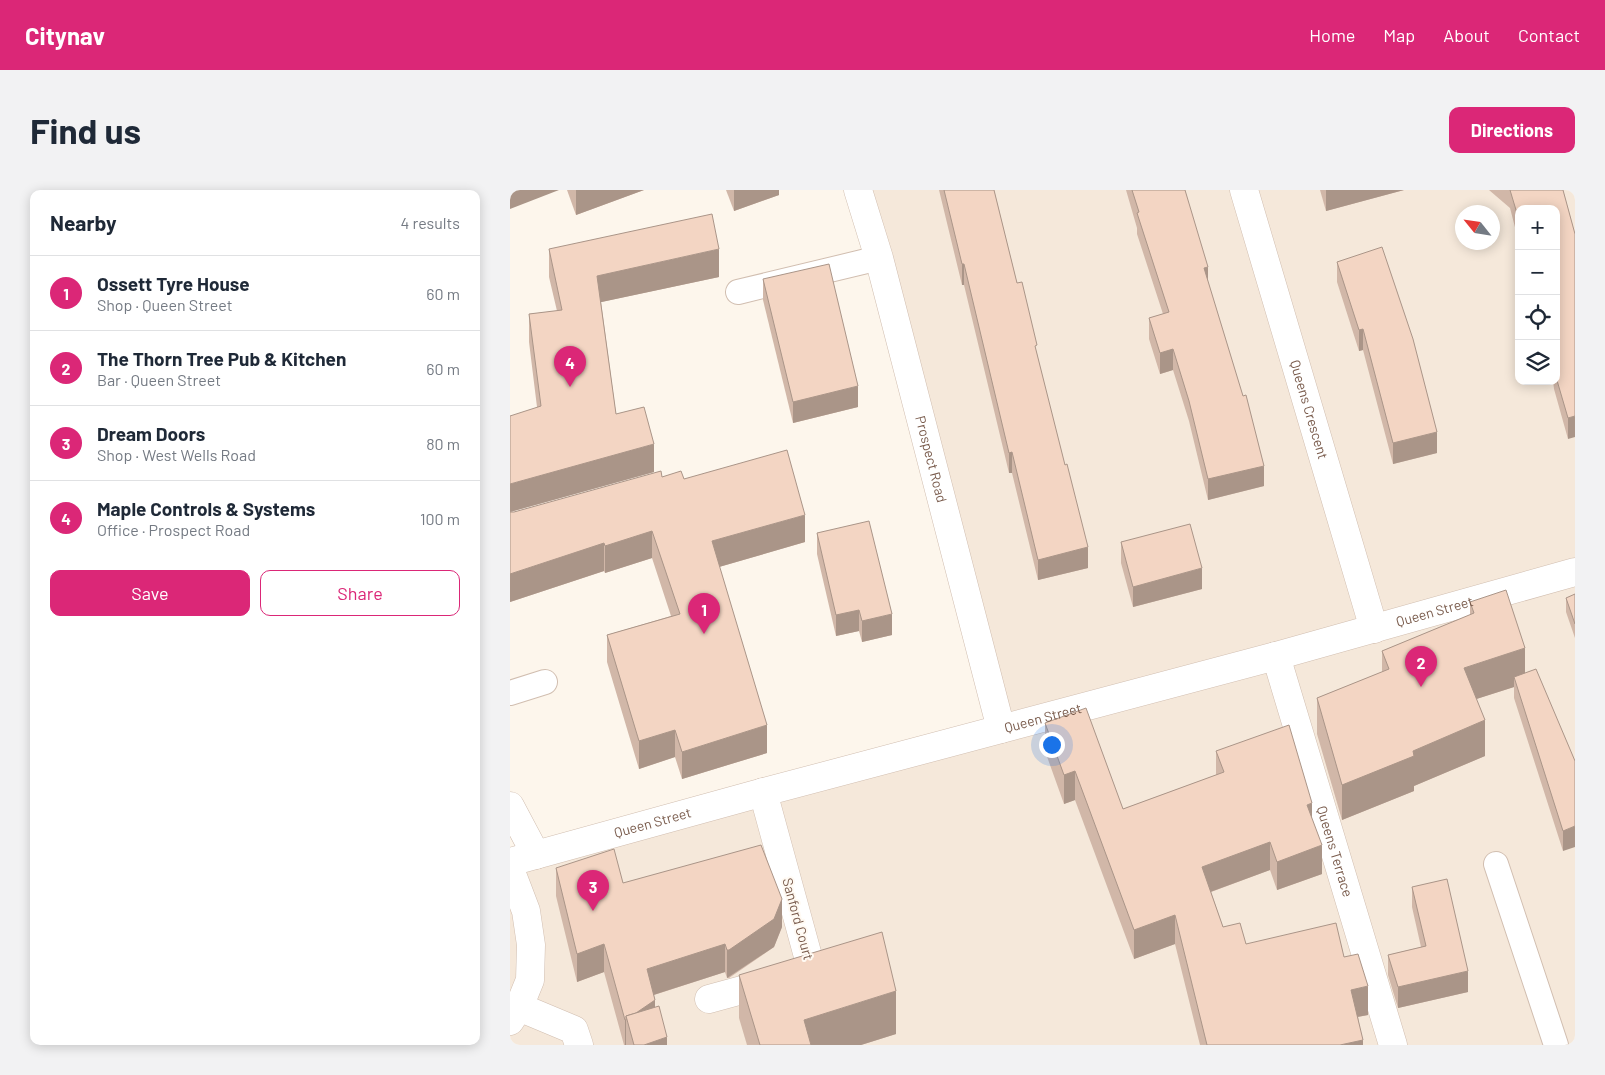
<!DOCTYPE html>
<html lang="en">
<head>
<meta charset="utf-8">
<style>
  body { margin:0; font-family:Barlow,sans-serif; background:#f2f2f3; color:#1f2937 }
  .controls { position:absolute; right:15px; top:15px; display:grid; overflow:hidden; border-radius:10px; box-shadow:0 2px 12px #0003 }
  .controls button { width:45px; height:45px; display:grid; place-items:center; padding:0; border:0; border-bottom:1px solid #e0e1e3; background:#fff; color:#1f2937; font:25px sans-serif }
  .compass { position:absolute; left:945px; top:15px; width:45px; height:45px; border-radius:50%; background:#fff; box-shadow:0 2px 12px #0003; rotate:300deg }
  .you { position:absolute; left:541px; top:554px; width:18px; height:18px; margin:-12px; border:4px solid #fff; border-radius:50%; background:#1a73e8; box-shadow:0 0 0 8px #1a73e833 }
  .badge { display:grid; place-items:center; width:32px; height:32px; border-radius:50%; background:#db2777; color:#fff; font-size:16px; font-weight:700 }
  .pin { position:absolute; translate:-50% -41px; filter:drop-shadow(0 1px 2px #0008) }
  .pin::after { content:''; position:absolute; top:26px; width:18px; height:15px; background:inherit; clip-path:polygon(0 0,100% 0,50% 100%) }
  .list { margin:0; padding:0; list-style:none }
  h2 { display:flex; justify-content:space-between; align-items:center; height:65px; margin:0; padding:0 20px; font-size:21px }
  h2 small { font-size:16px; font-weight:400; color:#747a83 }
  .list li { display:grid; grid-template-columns:32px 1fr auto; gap:15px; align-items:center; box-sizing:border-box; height:75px; padding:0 20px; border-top:1px solid #e0e1e3 }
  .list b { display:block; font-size:19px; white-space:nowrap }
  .list p { margin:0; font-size:16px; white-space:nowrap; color:#747a83 }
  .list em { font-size:16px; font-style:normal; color:#747a83 }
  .actions { display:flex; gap:10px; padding:15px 20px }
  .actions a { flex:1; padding:11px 0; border:1px solid #db2777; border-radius:10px; text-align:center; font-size:18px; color:#db2777 }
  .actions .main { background:#db2777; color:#fff }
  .icon { flex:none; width:28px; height:28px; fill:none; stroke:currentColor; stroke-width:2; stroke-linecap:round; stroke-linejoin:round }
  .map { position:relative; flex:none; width:1065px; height:855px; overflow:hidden; border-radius:10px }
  header { display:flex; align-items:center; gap:30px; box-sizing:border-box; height:70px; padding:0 25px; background:#db2777; color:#fff }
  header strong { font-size:24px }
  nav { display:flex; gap:28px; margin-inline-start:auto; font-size:18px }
  .intro { display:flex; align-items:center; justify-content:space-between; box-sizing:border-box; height:120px; padding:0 30px }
  h1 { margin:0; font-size:35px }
  .button { padding:12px 22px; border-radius:10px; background:#db2777; color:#fff; font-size:18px; font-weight:700 }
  main { display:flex; gap:30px; padding:0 30px }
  aside { flex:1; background:#fff; border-radius:10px; box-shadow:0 2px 12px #0003 }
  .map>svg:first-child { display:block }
</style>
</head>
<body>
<header>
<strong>Citynav</strong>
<nav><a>Home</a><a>Map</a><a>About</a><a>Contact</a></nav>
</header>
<div class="intro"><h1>Find us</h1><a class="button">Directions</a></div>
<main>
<aside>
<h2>Nearby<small>4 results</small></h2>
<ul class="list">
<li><span class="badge">1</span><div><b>Ossett Tyre House</b><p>Shop · Queen Street</p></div><em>60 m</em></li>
<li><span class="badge">2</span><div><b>The Thorn Tree Pub &amp; Kitchen</b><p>Bar · Queen Street</p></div><em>60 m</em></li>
<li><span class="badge">3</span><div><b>Dream Doors</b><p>Shop · West Wells Road</p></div><em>80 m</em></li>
<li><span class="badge">4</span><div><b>Maple Controls &amp; Systems</b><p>Office · Prospect Road</p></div><em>100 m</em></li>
</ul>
<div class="actions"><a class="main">Save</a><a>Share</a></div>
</aside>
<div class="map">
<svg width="1065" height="855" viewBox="0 0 1065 855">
  <rect width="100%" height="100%" fill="#fdf6ec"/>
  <!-- residential -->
  <path fill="#f5e8da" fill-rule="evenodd" d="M 348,0 L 1065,0 L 1065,855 L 0,855 L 0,672 L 491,539 ZM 1009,19 L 1046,19 L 1046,191 L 1009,191 ZM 952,22 L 982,22 L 982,52 L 952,52 Z"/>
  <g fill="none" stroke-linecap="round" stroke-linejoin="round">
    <defs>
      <g id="service">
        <polyline points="228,102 369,68"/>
        <polyline points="0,503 35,492"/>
        <polyline points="986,674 1046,855"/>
      </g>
      <g id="minor">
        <path id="s1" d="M 734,0 L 864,439"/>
        <path id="s2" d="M 766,466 L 883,855"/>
        <polyline points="0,616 26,665"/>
        <polyline points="0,679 16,721 21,755 20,790 9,817 0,831"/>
        <polyline points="199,809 302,781 253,602"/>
        <polyline points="9,817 64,840 69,855"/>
      </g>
      <g id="tertiary">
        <path id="s3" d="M 348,0 L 369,68 L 491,539"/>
        <path id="s4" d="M 0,672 L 243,605 L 766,466 L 1065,382"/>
      </g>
    </defs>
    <!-- service casing -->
    <use href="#service" stroke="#d1beb0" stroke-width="26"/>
    <!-- minor casing -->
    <use href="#minor" stroke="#d1beb0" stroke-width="29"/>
    <!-- tertiary casing -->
    <use href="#tertiary" stroke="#d1beb0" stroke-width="29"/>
    <!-- service -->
    <use href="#service" stroke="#fff" stroke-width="24"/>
    <!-- minor -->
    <use href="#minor" stroke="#fff" stroke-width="28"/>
    <!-- tertiary -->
    <use href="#tertiary" stroke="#fff" stroke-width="28"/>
  </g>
  <!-- wall -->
  <g fill="#d1b7a8">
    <polygon points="57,0 134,0 66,25"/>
    <polygon points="216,0 269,0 269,5 224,21"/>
    <polygon points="429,0 484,0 507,93 527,164 578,378 528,390 502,283 499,283 454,95 452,95"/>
    <polygon points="616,0 675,0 698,92 754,296 698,310 679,231 663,180 650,184 639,149 639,128 653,124 627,44 627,38"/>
    <polygon points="810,0 894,0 816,21"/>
    <polygon points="979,0 1053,0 1065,44 1058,249 1044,199 1043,191 1046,191 1046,19 1009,19 1009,74 1006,66 1007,45 1000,18"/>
    <polygon points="39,59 209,87 91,112 106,224 144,282 0,322 27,217 19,152 19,124 47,121 39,87"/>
    <polygon points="827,72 927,263 883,274 853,160 849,161 827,92"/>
    <polygon points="253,89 348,217 283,233 253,110"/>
    <polygon points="152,287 174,289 295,352 209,377 257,563 172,589 165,567 129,579 97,472 97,445 161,426 142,368 95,383 94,381 0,412 0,322 4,322"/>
    <polygon points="307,343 382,445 352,452 349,441 326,446 307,364"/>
    <polygon points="611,352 692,399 623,417 611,373"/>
    <polygon points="1065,404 1065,448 1056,422 1056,408"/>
    <polygon points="960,412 1015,483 1065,571 1053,661 1004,508 1004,497 966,509 975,566 904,596 904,601 832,630 807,544 807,508 872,482 872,461 960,425"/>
    <polygon points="535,533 613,619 706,585 706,561 802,630 812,684 767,700 760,680 701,702 713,737 736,754 834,767 858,825 848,827 853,855 690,855 665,754 624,769 565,610 554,614 535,561"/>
    <polygon points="46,678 113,693 272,737 264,757 219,788 217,788 215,782 144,805 145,817 157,855 114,855 94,782 67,792 46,706"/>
    <polygon points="902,697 958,802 888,818 878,785 878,765 911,757 902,717"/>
    <polygon points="229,785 386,844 351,855 237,855 229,828"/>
  </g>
  <!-- shaded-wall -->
  <g fill="#aa9588">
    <polygon points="0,0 49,0 0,19"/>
    <polygon points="66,0 134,0 66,25"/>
    <polygon points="224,0 269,0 269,5 224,21"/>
    <polygon points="816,0 894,0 816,21"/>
    <polygon points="209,59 209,87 87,113 87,86"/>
    <rect x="452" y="74" width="2" height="21"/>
    <polygon points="698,77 698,98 694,78"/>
    <polygon points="853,139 853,160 849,161 849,140"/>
    <polygon points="663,159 663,180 650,184 650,163"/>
    <polygon points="348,196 348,217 283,233 283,212"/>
    <polygon points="1065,226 1065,247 1058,249 1058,228"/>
    <polygon points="927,242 927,263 883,274 883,253"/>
    <polygon points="144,254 144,282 0,322 0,294"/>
    <polygon points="502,262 502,283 499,283 499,263"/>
    <polygon points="754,276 754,296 698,310 698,289"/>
    <polygon points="295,325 295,352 202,379 202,351"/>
    <polygon points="142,341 142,368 95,383 95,356"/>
    <polygon points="94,353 94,381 0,412 0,384"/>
    <polygon points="578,357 578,378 528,390 528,370"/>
    <polygon points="692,378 692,399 623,417 623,397"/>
    <polygon points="349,420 349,441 326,446 326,425"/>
    <polygon points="382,424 382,445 352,452 352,431"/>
    <polygon points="1015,458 1015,493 1004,487 1004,497 954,513 954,478"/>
    <polygon points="975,530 975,566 904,596 904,601 832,630 832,595 903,561"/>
    <polygon points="257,535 257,563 172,589 172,562"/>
    <polygon points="165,540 165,567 129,579 129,551"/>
    <polygon points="565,581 565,610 554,614 554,585"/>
    <polygon points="802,613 802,642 797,615"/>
    <polygon points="1065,636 1065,657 1053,661 1053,641"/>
    <polygon points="760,652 760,680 692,705 692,677"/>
    <polygon points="812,655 812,684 767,700 767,672"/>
    <polygon points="272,709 272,737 264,757 217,788 217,760"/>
    <polygon points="665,725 665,754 624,769 624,740"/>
    <polygon points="94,754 94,782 67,792 67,764"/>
    <polygon points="215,754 215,782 137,807 137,779"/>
    <polygon points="958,781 958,802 888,818 888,797"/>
    <polygon points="858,796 858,825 841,828 841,800"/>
    <polygon points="386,801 386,844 351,855 294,855 294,830"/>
    <polygon points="145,810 145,837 117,829"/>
    <rect x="115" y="830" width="1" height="25"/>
    <polygon points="157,847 157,855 134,855"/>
    <polygon points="853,850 853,855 830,855"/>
  </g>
  <!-- building -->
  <g fill="#f3d5c3" stroke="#aa9588">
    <polygon points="434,0 484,0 507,93 512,92 527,155 525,156 555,275 557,274 578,357 528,370 502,262 499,263 454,74 452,74"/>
    <polygon points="622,0 675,0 698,77 694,78 733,206 736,205 754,276 698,289 679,211 663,159 650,163 639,128 659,122 627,23 629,22"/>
    <polygon points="1000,0 1053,0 1065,44 1065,226 1058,228 1046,187 1046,19 1009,19 1009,30"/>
    <polygon points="202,24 209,59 87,86 106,224 134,217 144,254 0,294 0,226 31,216 19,124 52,120 39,59"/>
    <polygon points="1009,44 1009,53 1006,45"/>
    <polygon points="872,57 903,149 927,242 883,253 853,139 849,140 827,72"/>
    <polygon points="319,74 348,196 283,212 253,89"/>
    <polygon points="277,260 295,325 202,351 257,535 172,562 165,540 129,551 97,445 170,424 142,341 95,356 94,353 0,384 0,322 4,322 151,281 152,287 171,281 174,289"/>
    <polygon points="359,331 382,424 352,431 349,420 326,425 307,343"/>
    <polygon points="680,334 692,378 623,397 611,352"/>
    <polygon points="996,400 1015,458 954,478 975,530 903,561 904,566 832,595 807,508 879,479 872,461 964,423 960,412"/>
    <polygon points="1065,404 1065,434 1056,408"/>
    <polygon points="1026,479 1065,571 1065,636 1053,641 1004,487"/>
    <polygon points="576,518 613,619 714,582 706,561 779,535 802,613 797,615 812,655 767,672 760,652 692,677 713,737 730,733 736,754 826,733 834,767 848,764 858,796 841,800 853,850 830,855 697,855 665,725 624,740 565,581 554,585 535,533"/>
    <polygon points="251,655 272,709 264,729 219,760 217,760 215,754 137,779 145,810 126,823 116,826 116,830 115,830 94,754 67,764 46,678 104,659 113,693"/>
    <polygon points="937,689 958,781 888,797 878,765 916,756 902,697"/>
    <polygon points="372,742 386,801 294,830 301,855 250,855 229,785"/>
    <polygon points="149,816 157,847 134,855 124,855 116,826"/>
  </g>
  <g text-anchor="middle" stroke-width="4" stroke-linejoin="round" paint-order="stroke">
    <!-- street labels -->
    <g font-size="14" fill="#7a5c4d" stroke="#fffaf3">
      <text dy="5" stroke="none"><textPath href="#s1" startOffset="229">Queens Crescent</textPath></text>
      <text dy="5" stroke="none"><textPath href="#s3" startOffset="279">Prospect Road</textPath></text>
      <text dy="5" stroke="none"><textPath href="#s4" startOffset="958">Queen Street</textPath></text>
      <text dy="5" stroke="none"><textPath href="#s4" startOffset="552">Queen Street</textPath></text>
      <text dy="5" stroke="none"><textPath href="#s4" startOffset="148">Queen Street</textPath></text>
      <text dy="5" stroke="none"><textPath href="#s2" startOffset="204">Queens Terrace</textPath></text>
      <text transform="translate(288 729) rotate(75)" y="5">Sanford Court</text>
    </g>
  </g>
</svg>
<div class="controls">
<button>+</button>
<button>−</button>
<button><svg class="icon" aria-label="locate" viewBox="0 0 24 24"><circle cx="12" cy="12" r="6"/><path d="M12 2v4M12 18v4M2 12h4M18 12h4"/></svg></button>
<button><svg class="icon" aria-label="layers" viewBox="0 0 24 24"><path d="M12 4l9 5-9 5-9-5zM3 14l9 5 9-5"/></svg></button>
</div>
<svg class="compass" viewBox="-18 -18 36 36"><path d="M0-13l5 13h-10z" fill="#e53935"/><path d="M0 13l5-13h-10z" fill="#747a83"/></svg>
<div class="you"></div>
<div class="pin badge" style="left:194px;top:444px">1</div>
<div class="pin badge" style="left:911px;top:497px">2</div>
<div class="pin badge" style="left:83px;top:721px">3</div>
<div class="pin badge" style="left:60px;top:197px">4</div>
</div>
</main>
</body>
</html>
